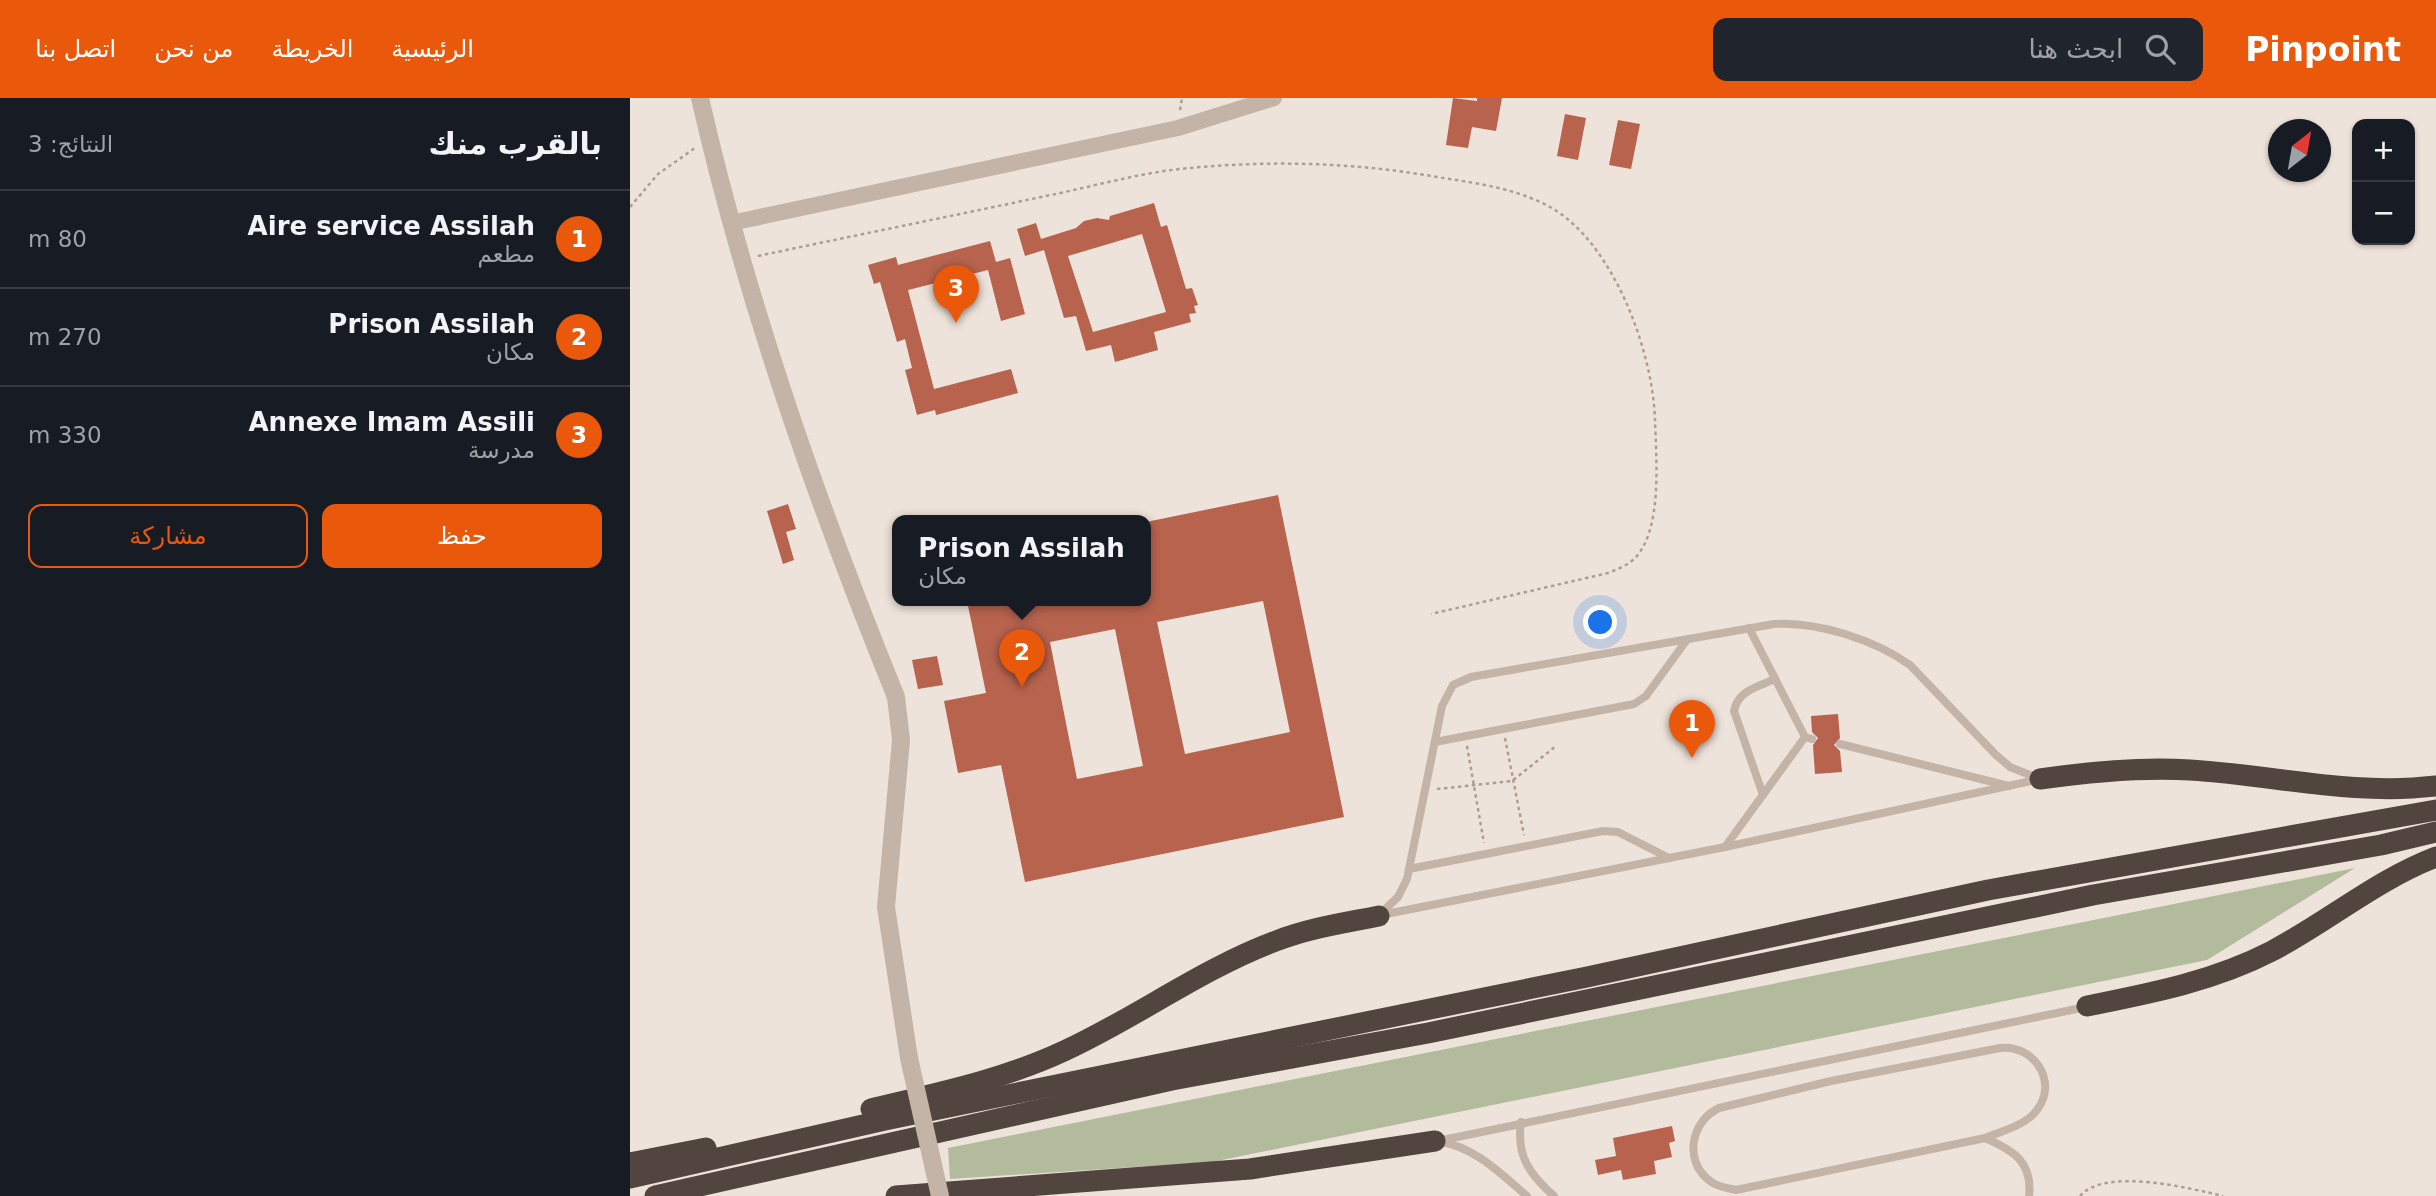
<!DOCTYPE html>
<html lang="ar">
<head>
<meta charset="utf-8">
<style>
  body { margin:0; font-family:"DejaVu Sans","Noto Naskh Arabic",sans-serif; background:#20242c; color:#f1f3f6; direction:rtl }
  .controls { position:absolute; right:21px; top:21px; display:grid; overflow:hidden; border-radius:14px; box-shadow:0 2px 5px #0004 }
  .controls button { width:63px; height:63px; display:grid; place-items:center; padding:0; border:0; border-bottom:2px solid #363941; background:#171b24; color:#f1f3f6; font:35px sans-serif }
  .compass { position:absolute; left:1638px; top:21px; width:63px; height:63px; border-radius:50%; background:#171b24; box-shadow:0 2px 5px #0004; rotate:31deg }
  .you { position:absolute; left:971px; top:525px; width:24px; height:24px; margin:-18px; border:5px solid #fff; border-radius:50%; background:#1a73e8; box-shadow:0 0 0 10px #1a73e833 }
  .badge { display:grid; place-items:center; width:46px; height:46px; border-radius:50%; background:#ea580c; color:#fff; font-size:23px; font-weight:700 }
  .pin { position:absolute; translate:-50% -58px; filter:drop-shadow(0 2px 4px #0008) }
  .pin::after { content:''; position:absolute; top:37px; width:24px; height:21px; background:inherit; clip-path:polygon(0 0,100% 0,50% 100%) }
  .popup { position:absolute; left:262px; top:417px; width:259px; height:91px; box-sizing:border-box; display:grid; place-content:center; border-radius:14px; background:#171b24; filter:drop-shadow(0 2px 5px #0005); font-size:23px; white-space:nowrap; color:#9ea1a6 }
  .popup b { font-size:26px; color:#f1f3f6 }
  .popup::after { content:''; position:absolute; left:50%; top:100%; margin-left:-14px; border:14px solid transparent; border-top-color:#171b24 }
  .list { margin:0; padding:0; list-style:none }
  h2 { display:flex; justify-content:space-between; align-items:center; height:91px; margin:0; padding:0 28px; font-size:30px }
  h2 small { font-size:23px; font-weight:400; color:#9ea1a6 }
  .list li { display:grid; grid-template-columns:46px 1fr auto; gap:21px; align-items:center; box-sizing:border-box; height:98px; padding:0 28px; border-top:2px solid #363941 }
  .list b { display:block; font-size:26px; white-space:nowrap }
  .list p { margin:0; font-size:23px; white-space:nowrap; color:#9ea1a6 }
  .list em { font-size:23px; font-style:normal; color:#9ea1a6 }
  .actions { display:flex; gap:14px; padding:21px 28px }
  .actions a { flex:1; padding:16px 0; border:2px solid #ea580c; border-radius:14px; text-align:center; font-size:24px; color:#ea580c }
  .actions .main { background:#ea580c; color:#fff }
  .icon { flex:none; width:38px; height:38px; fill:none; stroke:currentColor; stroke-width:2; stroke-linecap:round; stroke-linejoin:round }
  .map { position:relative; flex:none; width:1806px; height:1098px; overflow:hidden; direction:ltr }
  header { display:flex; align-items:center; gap:42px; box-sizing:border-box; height:98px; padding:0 35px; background:#ea580c; color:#fff }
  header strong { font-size:33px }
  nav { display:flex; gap:38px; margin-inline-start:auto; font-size:24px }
  .search { width:490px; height:63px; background:#20242c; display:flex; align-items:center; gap:18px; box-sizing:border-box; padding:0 24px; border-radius:14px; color:#9ea1a6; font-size:26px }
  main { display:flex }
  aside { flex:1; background:#171b24 }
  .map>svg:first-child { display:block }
</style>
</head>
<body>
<header>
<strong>Pinpoint</strong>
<div class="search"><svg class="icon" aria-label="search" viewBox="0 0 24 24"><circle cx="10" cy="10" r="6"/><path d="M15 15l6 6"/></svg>ابحث هنا</div>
<nav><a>الرئيسية</a><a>الخريطة</a><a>من نحن</a><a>اتصل بنا</a></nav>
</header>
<main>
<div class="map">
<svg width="1806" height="1098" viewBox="0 0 1806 1098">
  <rect width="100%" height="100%" fill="#eee3da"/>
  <!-- green -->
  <polygon fill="#b2bb9c" points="1725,770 1577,862 582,1064 320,1081 318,1050"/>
  <!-- building -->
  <g fill="#b7634e" fill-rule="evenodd">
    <polygon points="823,0 847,3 847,0 872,0 866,33 842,29 838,50 816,47"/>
    <polygon points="935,16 956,20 948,62 927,58"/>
    <polygon points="988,22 1010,26 1001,71 979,67"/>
    <path d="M 524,105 L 531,129 L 537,127 L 556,191 L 562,190 L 568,207 L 564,208 L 566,215 L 559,216 L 561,224 L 524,234 L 528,252 L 485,264 L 481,247 L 456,253 L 446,218 L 434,220 L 414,152 L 395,158 L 387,131 L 406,125 L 411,141 L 446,130 L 454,123 L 467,120 L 479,122 L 480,118 ZM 512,136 L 536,214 L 463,234 L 438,158 Z"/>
    <polygon points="360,143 366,164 380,160 395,216 371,223 358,172 278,192 304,291 381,271 388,295 306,317 305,312 287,317 275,272 282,270 275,241 267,244 250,184 244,186 238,167 266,159 268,167"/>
    <path d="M 648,397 L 714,719 L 395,784 L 371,667 L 328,675 L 314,603 L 356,595 L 337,503 L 516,503 L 516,424 ZM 633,503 L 660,634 L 555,656 L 527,524 ZM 485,531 L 513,668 L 447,681 L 420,544 Z"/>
    <polygon points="158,406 166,431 156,434 164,462 153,466 137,413"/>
    <polygon points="307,558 313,587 288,591 282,562"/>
    <polygon points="1208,616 1210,640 1204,647 1210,653 1212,674 1185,676 1183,647 1188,640 1182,634 1181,618"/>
    <polygon points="1042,1028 1045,1043 1039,1045 1042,1059 1024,1063 1026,1076 993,1082 991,1072 968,1077 965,1062 986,1058 983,1040"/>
  </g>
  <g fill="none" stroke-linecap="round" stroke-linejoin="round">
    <!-- path -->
    <g stroke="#b09d92" stroke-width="2.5" stroke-dasharray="3.5 3.5" stroke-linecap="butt">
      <polyline points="550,12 552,0"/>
      <polyline points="0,109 28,76 65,50"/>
      <path d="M 128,158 C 222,138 317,119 411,99 C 457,90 504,76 550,71 C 636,62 722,64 807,79 C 845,85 886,90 920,109 C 983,144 1023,253 1025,322 C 1026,359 1033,431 1005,460 C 998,467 988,471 978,475 L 801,516"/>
      <polyline points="875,640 894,737"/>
      <polyline points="837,648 854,745"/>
      <polyline points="807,691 882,683 926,648"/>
      <path d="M 1450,1098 C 1475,1069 1559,1090 1593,1098"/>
    </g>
    <!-- service -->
    <g stroke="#c4b3a7" stroke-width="8">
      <polyline points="1119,530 1175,639 1182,641"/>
      <polyline points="805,644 1004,606 1016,598 1056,543"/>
      <polyline points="1210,646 1379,688"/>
      <path d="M 1133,697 L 1104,613 C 1108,592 1128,589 1145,581"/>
      <polyline points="1095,749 1175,639"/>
      <polyline points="779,771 973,733 988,734 1039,760"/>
      <path d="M 750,816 L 768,799 L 777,781 L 812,608 L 823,587 L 841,579 L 1144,526 C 1187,523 1245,542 1280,567 L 1365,656 L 1380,669 L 1410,681"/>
      <polyline points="751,817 1095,749 1410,681"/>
      <path d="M 891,1024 C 886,1058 900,1077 924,1098"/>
      <path d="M 1355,1040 C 1372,1033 1396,1027 1407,1012 C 1429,983 1403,946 1370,950 L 1201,983 L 1089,1010 C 1061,1023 1053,1063 1080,1083 C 1087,1089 1097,1090 1106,1092 L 1355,1040 C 1383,1052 1403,1064 1399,1098"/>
      <polyline points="808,1043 1456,909"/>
      <path d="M 811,1044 C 845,1049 872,1077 897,1098"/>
    </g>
    <!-- minor -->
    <polyline stroke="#c4b3a7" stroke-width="16" points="101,125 548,30 644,0"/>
    <!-- tertiary -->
    <path stroke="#c4b3a7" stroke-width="18" d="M 70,0 C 117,206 187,404 266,599 L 271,642 L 256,809 L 279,960"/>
    <!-- motorway -->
    <g stroke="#52443f" stroke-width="21">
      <path d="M 1410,681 C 1460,674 1509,669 1560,672 C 1644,677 1721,698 1806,688"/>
      <path d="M 1457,908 C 1522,895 1584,883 1642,853 C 1697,824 1748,781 1806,759"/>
      <path d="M 241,1011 C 306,995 372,982 434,953 C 506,920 571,871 646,843 C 679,830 714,825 749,818"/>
      <polyline points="0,1065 76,1050"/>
      <polyline points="0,1080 255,1022 957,879 1358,792 1806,712"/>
      <polyline points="25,1098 542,982 798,935 1463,797 1751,747 1806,734"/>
      <polyline points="266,1098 620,1071 805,1043"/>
    </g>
    <!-- tertiary-bridge -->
    <polyline stroke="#c4b3a7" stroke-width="18" points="279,960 310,1098"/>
  </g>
</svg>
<div class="controls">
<button>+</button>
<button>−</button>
</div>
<svg class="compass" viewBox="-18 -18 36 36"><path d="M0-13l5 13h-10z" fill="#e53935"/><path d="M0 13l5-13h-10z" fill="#9ea1a6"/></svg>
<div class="you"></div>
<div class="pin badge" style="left:1062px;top:660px">1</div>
<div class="pin badge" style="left:392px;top:589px">2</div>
<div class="popup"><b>Prison Assilah</b>مكان</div>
<div class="pin badge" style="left:326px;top:225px">3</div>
</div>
<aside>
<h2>بالقرب منك<small>النتائج: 3</small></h2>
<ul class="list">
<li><span class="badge">1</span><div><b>Aire service Assilah</b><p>مطعم</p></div><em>80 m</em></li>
<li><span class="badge">2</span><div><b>Prison Assilah</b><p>مكان</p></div><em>270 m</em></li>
<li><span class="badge">3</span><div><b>Annexe Imam Assili</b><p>مدرسة</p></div><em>330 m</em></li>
</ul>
<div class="actions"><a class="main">حفظ</a><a>مشاركة</a></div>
</aside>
</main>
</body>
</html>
